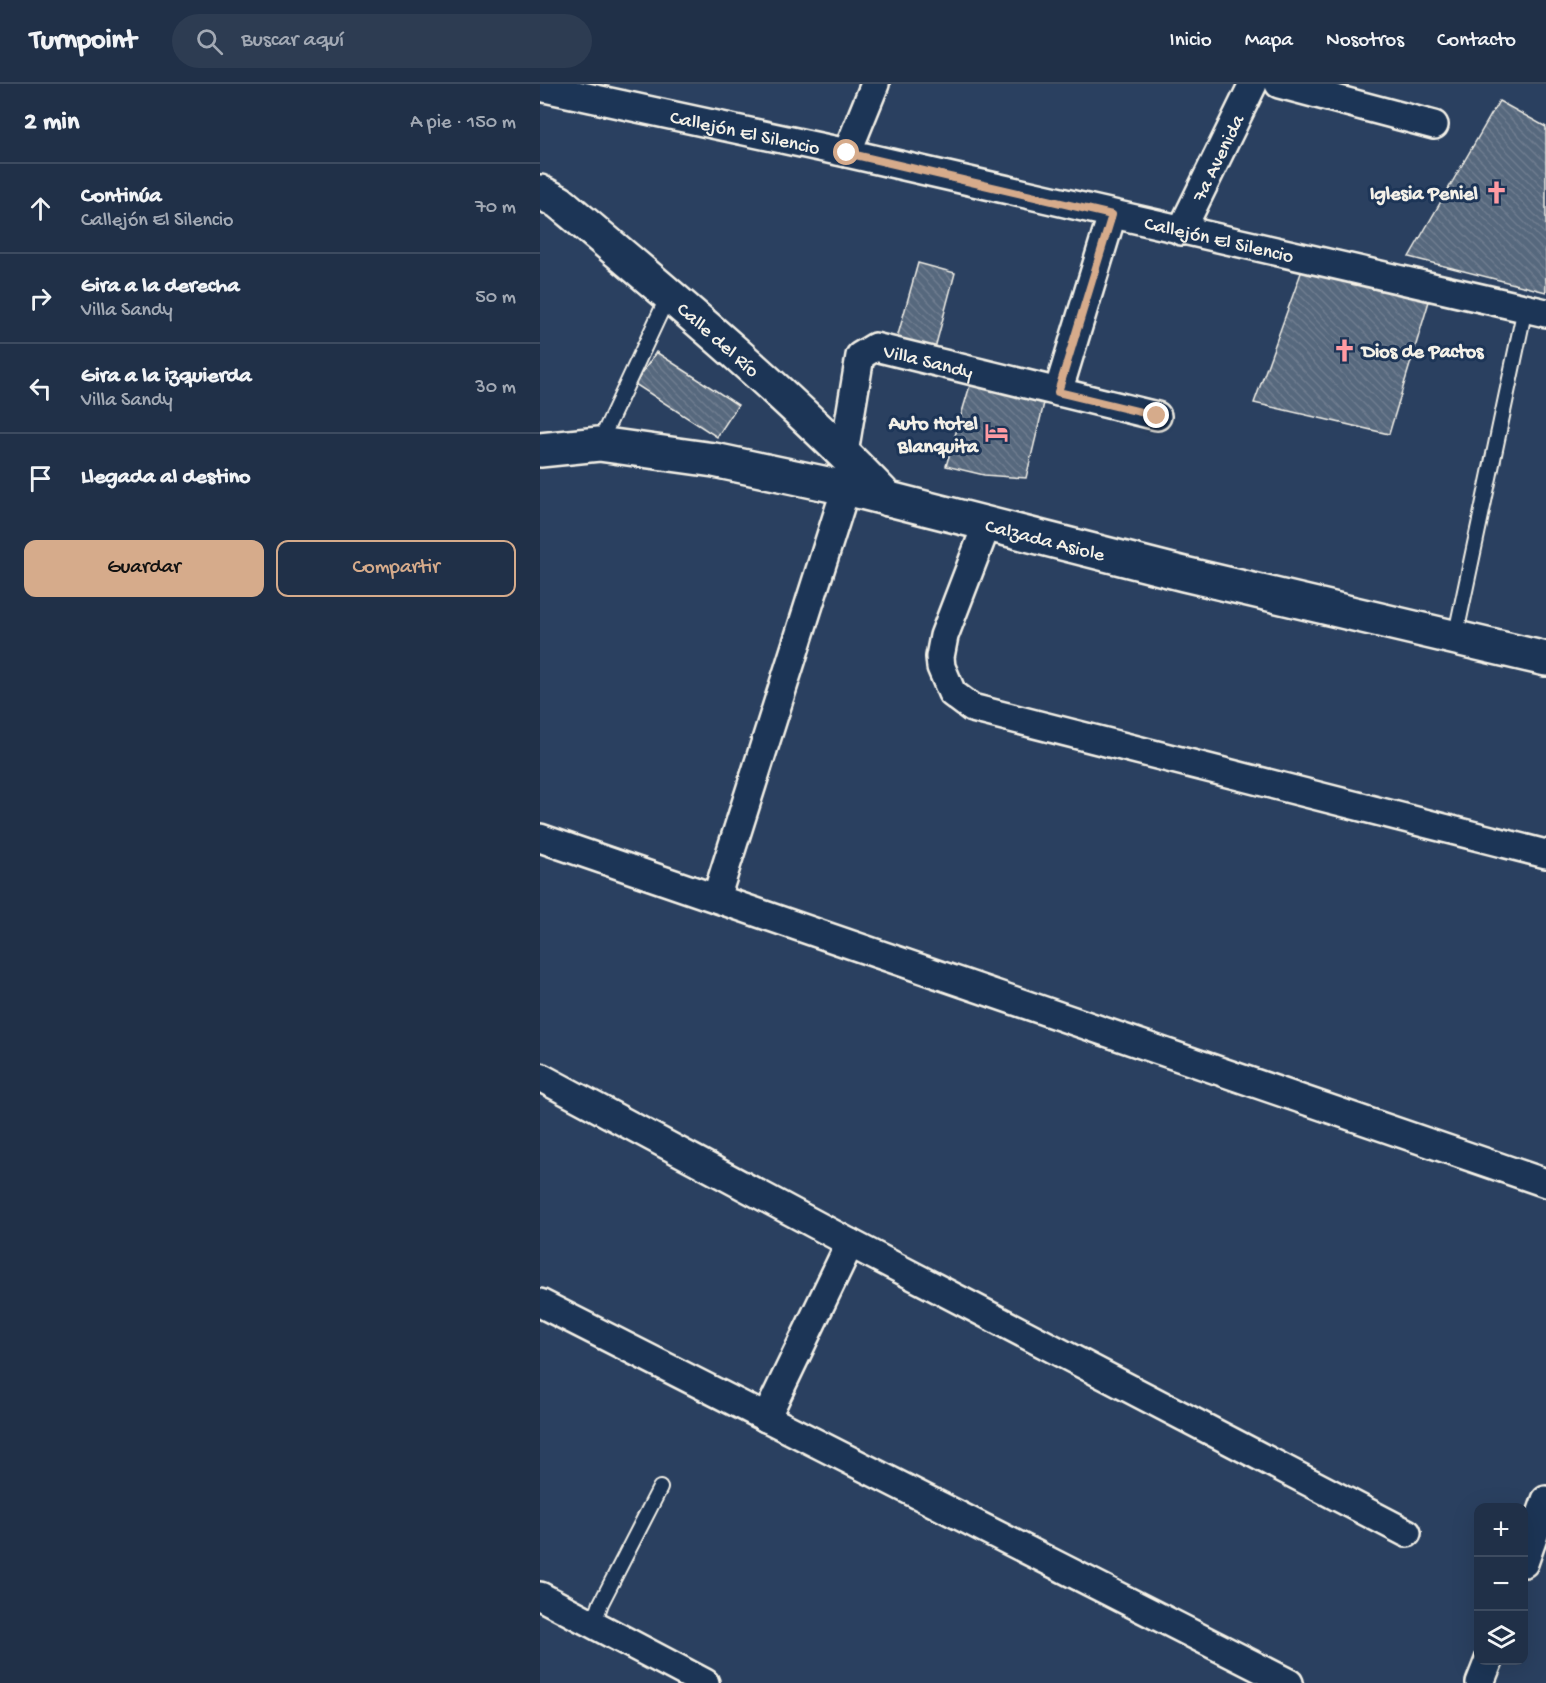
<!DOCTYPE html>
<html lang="es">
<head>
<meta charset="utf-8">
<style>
  body { margin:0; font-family:"Gochi Hand",sans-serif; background:#2d3c52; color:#f1f3f6 }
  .controls { position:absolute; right:18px; bottom:18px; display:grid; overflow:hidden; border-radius:12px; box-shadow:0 6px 24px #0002 }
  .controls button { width:54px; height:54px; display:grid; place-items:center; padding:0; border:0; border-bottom:2px solid #3d4b60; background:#203048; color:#f1f3f6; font:30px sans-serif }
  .stop { position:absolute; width:18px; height:18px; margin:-14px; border:4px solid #d6ab8b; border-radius:50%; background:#fff }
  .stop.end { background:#d6ab8b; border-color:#fff; box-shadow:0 2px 6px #0008 }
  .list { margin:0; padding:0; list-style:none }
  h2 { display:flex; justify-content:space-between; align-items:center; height:78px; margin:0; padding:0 24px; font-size:26px }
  h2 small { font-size:20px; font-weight:400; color:#a2a9b4 }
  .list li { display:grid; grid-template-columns:39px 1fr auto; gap:18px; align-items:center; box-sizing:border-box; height:90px; padding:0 24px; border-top:2px solid #3d4b60 }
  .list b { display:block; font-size:22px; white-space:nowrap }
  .list p { margin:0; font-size:20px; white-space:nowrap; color:#a2a9b4 }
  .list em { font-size:20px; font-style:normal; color:#a2a9b4 }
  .actions { display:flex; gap:12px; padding:18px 24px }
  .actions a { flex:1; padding:14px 0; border:2px solid #d6ab8b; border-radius:12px; text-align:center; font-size:21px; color:#d6ab8b }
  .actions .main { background:#d6ab8b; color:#111 }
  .icon { flex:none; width:33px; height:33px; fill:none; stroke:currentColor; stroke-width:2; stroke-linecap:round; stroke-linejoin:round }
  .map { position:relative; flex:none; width:1006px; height:1599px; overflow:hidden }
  header { display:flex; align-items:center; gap:36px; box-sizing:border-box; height:84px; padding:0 30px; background:#203048; border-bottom:2px solid #3d4b60 }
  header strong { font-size:28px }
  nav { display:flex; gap:33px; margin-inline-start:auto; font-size:21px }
  .search { width:420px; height:54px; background:#2d3c52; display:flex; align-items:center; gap:15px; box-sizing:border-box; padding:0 21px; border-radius:33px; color:#a2a9b4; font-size:22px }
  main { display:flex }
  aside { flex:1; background:#203048 }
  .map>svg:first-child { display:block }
</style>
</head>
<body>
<header>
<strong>Turnpoint</strong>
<div class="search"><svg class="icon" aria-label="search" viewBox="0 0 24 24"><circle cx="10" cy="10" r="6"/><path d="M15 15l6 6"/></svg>Buscar aquí</div>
<nav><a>Inicio</a><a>Mapa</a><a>Nosotros</a><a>Contacto</a></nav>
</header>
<main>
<aside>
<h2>2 min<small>A pie · 150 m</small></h2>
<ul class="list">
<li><svg class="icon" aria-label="ahead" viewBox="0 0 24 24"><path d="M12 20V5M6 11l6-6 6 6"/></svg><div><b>Continúa</b><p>Callejón El Silencio</p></div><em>70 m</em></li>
<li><svg class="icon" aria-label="right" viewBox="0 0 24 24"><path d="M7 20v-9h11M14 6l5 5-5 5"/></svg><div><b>Gira a la derecha</b><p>Villa Sandy</p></div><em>50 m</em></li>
<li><svg class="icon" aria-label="left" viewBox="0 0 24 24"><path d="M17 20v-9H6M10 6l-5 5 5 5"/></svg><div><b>Gira a la izquierda</b><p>Villa Sandy</p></div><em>30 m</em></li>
<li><svg class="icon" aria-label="arrive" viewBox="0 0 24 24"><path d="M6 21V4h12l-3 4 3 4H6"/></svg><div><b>Llegada al destino</b></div></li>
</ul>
<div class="actions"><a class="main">Guardar</a><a>Compartir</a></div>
</aside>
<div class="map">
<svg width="1006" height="1599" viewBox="0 0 1006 1599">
  <defs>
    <pattern id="building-back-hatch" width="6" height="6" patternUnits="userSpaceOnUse" patternTransform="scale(1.5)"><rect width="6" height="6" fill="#56677d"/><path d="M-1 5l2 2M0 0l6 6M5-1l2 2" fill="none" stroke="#6f7d8f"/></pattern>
  </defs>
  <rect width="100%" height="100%" fill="#2a4060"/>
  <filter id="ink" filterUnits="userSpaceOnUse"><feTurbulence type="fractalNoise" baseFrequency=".0167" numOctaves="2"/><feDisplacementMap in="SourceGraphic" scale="12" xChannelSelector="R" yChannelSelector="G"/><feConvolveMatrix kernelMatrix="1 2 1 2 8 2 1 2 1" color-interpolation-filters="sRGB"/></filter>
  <g filter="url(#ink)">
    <!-- building -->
    <g fill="url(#building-back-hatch)" stroke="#f4f1e8" stroke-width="1.5">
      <polygon points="959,17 1006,43 1006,208 869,173"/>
      <polygon points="378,179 415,189 394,268 356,258"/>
      <polygon points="762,186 890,214 849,350 714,319"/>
      <polygon points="116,268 198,321 177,353 95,300"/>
      <polygon points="431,298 505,315 486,394 444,391 406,382"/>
    </g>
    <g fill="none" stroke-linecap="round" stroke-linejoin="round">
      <defs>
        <g id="lane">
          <polyline points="59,360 129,210"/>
          <polyline points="915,554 985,224"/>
          <polyline points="54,1539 61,1519 120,1404"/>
        </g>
        <g id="street">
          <polyline points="739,0 894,41"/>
          <path id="s1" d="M 0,3 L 307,69 L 1006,229"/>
          <polyline points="307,69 335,0"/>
          <path id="s2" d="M 641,147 L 713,0"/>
          <polyline points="518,308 572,131"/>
          <path id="s3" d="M 304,369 L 320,272 L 335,263 L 617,332"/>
          <polyline points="447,440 404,552 400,573 401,583 412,609 432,624 1006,770"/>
          <polyline points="0,754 1006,1099"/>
          <polyline points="176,814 306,404"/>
          <polyline points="0,993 310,1159 867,1449"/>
          <polyline points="0,1219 749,1599"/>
          <polyline points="226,1334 310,1159"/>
          <polyline points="984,1479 1006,1416"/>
          <polyline points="0,1512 165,1599"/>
          <polyline points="940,1599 949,1576"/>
        </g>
        <g id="secondary">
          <path id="s4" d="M 0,108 L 19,118 C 132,213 246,308 348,415"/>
          <path id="s5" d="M 0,366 L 59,360 L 174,376 L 306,404 L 644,490 L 1006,575"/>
        </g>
      </defs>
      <!-- lane casing -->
      <use href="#lane" stroke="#f4f1e8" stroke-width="18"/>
      <!-- street casing -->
      <use href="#street" stroke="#f4f1e8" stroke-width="32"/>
      <!-- secondary casing -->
      <use href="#secondary" stroke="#f4f1e8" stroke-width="38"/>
      <!-- lane -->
      <use href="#lane" stroke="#1d3557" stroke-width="14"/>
      <!-- street -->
      <use href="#street" stroke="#1d3557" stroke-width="27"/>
      <!-- secondary -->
      <use href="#secondary" stroke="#1d3557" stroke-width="33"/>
    </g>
  </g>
  <g fill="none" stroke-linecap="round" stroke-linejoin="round" filter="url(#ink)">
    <!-- route -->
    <polyline stroke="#d6ab8b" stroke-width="8" points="307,69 572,131 518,308 617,332"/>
  </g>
  <!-- icons -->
  <defs>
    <symbol id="church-bare" viewBox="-9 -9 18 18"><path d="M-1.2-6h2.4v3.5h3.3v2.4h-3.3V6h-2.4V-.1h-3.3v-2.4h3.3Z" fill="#ff9aa2" stroke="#1d3557" stroke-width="2.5" paint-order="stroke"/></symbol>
    <symbol id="hotel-bare" viewBox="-9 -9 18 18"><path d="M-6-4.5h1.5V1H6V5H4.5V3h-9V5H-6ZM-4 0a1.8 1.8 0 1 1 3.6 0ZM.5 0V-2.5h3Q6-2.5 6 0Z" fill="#ff9aa2" stroke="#1d3557" stroke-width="2.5" paint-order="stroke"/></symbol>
  </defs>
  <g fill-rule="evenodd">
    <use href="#church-bare" x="940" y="92" width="33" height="33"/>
    <use href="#church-bare" x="788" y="250" width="33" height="33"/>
    <use href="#hotel-bare" x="440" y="332" width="33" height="33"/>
  </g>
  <g text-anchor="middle" stroke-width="6" stroke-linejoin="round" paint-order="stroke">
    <!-- street labels -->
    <g font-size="20" fill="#f4f1e8" stroke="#1d3557">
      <text dy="7" stroke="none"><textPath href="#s1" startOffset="210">Callejón El Silencio</textPath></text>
      <text dy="7" stroke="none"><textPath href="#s2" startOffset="82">7a Avenida</textPath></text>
      <text dy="7" stroke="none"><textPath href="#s1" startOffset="696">Callejón El Silencio</textPath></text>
      <text dy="7" stroke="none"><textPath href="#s4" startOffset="232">Calle del Río</textPath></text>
      <text dy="7" stroke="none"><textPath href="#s3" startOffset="171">Villa Sandy</textPath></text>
      <text dy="7" stroke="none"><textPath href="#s5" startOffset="516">Calzada Asiole</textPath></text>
    </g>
    <!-- poi labels -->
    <g font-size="20" font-weight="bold" fill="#f4f1e8" stroke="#1d3557" text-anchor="end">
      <text x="938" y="115">Iglesia Peniel</text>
      <text x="822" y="273" text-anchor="start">Dios de Pactos</text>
      <text x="438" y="345">Auto Hotel<tspan x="438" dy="23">Blanquita</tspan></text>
    </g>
  </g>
</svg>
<div class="controls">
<button>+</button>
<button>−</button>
<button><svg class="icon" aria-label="layers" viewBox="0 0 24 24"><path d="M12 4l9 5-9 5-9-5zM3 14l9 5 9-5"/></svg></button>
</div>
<div class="stop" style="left:307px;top:69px"></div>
<div class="stop end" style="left:617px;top:332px"></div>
</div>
</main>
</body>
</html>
